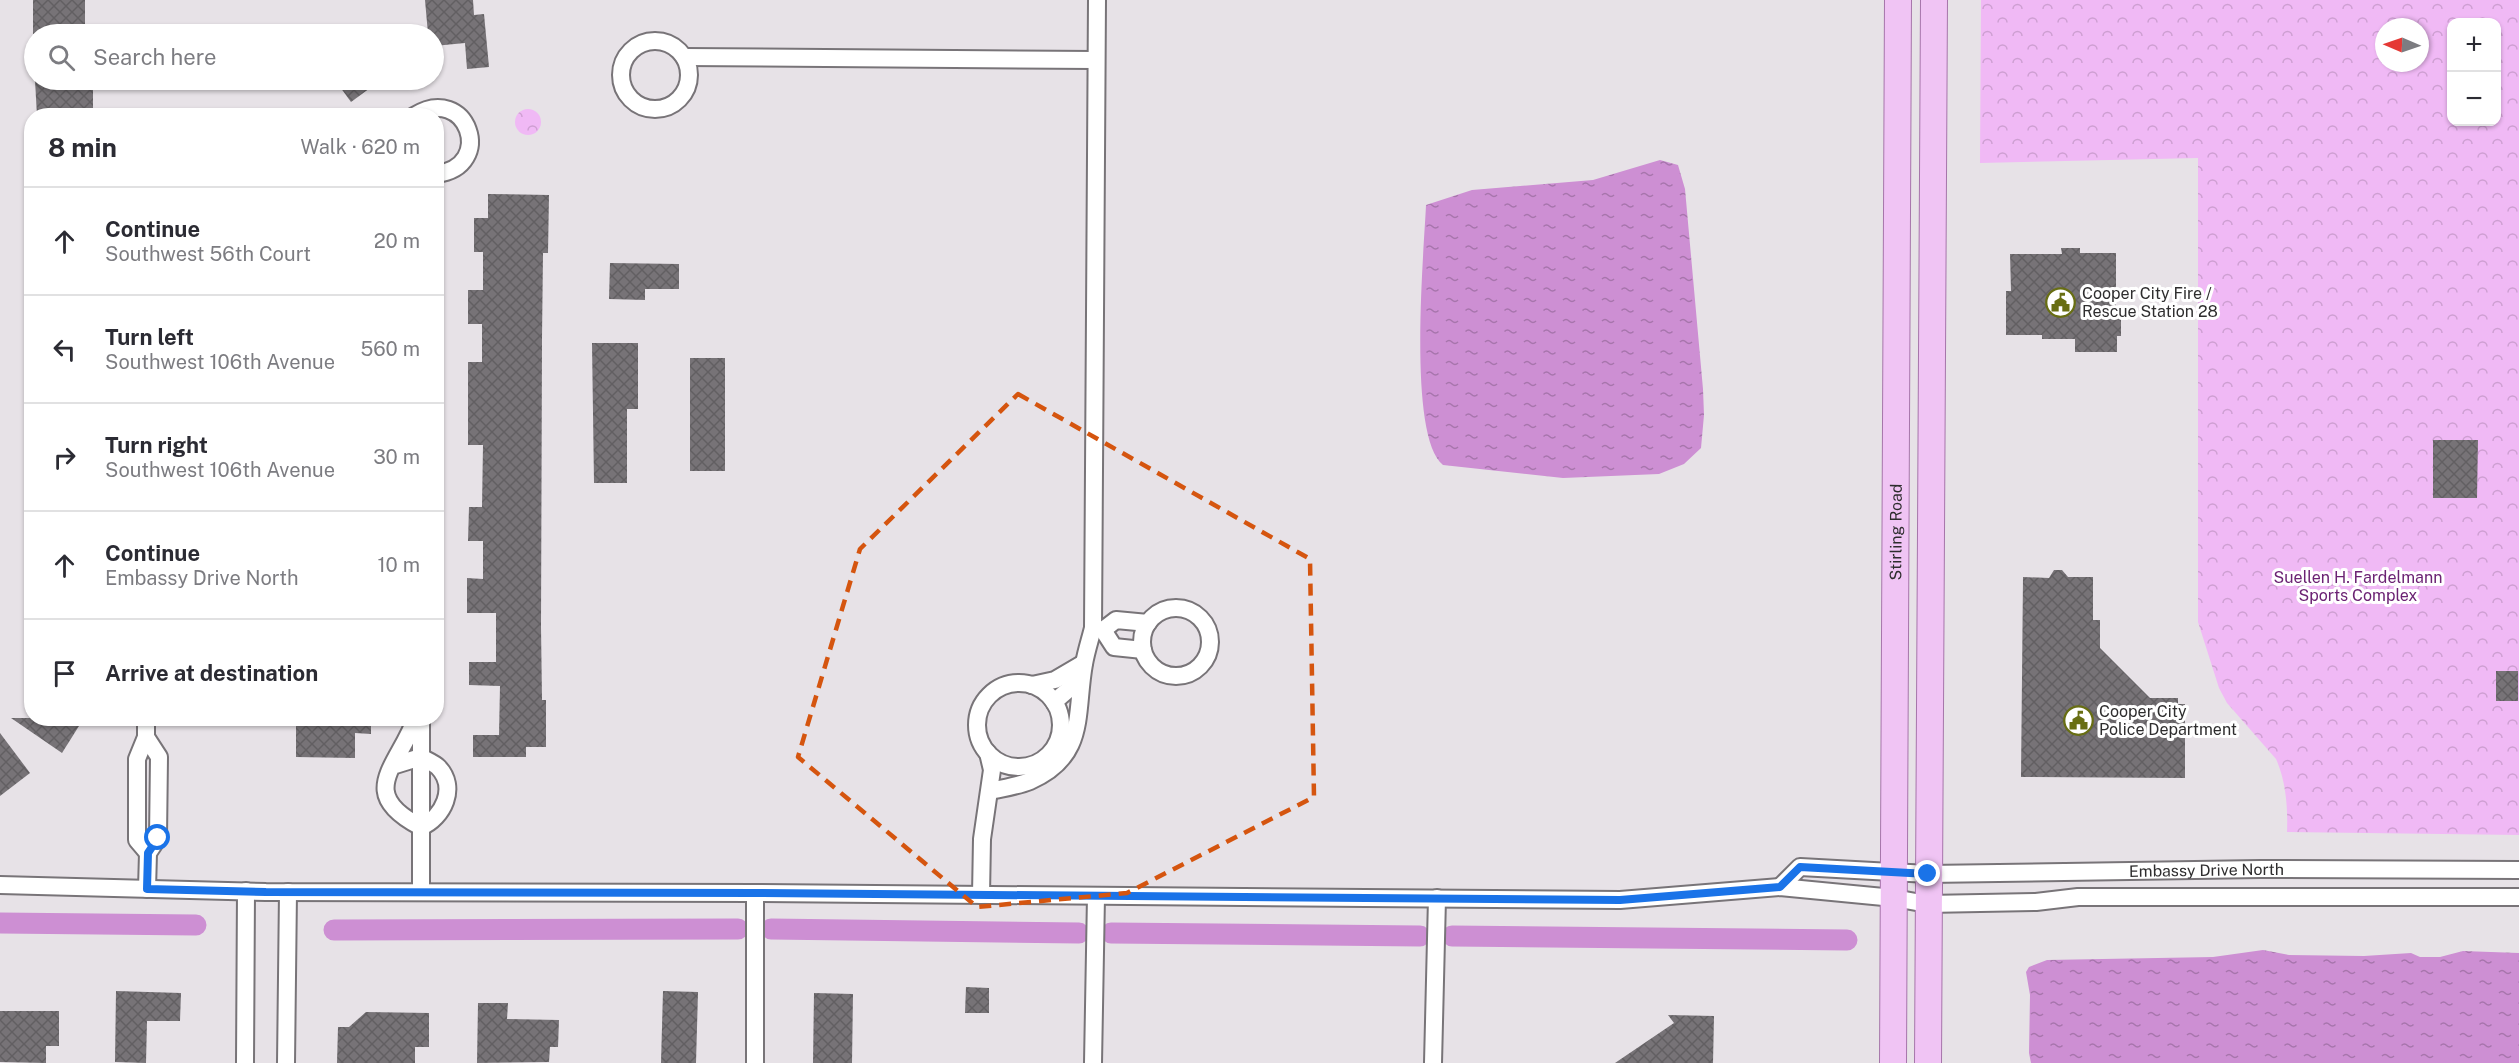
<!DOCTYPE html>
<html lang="en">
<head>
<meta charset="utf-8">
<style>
  body { margin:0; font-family:"Public Sans",sans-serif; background:#f2f2f3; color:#2b2b33 }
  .controls { position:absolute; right:18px; top:18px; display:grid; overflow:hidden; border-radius:12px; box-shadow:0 2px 4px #0004 }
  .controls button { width:54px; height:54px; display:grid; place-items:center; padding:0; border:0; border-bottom:2px solid #e1e1e2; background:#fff; color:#2b2b33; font:30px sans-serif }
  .compass { position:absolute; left:2375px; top:18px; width:54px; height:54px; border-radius:50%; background:#fff; box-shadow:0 2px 4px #0004; rotate:272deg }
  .stop { position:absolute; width:18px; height:18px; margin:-14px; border:4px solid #1a73e8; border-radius:50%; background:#fff }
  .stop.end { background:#1a73e8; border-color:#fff; box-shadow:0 2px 6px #0008 }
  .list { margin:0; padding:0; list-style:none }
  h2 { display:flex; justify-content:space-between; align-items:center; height:78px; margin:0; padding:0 24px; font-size:26px }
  h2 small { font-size:20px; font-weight:400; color:#7c7c81 }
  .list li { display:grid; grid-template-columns:39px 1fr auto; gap:18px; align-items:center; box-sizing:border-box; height:108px; padding:0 24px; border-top:2px solid #e1e1e2 }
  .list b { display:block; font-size:22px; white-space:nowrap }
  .list p { margin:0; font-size:20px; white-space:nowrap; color:#7c7c81 }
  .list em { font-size:20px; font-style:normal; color:#7c7c81 }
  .icon { flex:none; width:33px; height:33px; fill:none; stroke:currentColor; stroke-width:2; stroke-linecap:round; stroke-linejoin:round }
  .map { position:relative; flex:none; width:2519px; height:1063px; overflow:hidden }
  .search { position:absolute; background:#fff; box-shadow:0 2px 4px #0004; left:24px; top:24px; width:420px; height:66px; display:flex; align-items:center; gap:15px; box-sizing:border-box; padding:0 21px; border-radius:33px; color:#7c7c81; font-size:22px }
  .panel { position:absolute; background:#fff; box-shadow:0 2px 4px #0004; left:24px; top:108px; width:420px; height:618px; border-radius:24px }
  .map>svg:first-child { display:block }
</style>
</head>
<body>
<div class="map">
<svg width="2519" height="1063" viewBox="0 0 2519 1063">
  <defs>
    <pattern id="forest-crowns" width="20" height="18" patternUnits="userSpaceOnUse" patternTransform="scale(1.5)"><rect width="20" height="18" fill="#f0b9f5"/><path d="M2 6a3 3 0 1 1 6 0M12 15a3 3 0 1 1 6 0" fill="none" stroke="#ce9fd2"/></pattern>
    <pattern id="water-ripples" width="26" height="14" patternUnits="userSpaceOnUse" patternTransform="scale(1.5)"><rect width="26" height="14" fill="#cd8fd3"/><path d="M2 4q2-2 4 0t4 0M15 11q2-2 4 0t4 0" fill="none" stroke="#a775ac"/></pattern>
    <pattern id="building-cross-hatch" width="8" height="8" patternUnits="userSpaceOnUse" patternTransform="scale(1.5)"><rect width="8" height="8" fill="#777377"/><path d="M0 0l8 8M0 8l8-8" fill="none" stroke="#625f62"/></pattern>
  </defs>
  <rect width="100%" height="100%" fill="#e7e2e7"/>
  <!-- forest -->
  <g fill="url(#forest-crowns)" fill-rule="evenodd">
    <path d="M 1981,0 L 2519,0 L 2519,835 L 2287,832 C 2288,808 2286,781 2276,759 L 2227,703 L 2219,688 L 2198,622 L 2198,158 L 1980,163 ZM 2452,22 L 2496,22 L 2496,122 L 2452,122 ZM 2384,27 L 2420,27 L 2420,63 L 2384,63 Z"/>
    <circle cx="528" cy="122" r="13"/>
  </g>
  <!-- water -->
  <g fill="url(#water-ripples)">
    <path d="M 1660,160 L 1678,165 L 1685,189 L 1703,389 L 1704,415 L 1701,448 L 1684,464 L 1659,474 L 1563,478 L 1443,465 C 1407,436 1424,252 1426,205 L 1472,190 L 1593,180 Z"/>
    <polygon points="2263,950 2289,955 2364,956 2411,953 2420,957 2440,957 2463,951 2519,953 2519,1063 2031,1063 2029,1053 2030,995 2026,972 2029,967 2047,960 2213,957"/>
  </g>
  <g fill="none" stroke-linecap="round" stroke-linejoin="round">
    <!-- canal -->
    <g stroke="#cd8fd3" stroke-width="21">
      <polyline points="0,923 196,925"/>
      <polyline points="771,929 1079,933"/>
      <polyline points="334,930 738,929"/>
      <polyline points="1111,933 1420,936"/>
      <polyline points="1452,936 1847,940"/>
    </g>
  </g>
  <!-- building -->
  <g fill="url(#building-cross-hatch)">
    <rect x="33" y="0" width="52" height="34"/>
    <polygon points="425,0 473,0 474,15 484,14 489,67 467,69 465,43 434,46 434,34 428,34"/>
    <polygon points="35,80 93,80 93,116 37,116"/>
    <polygon points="335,80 381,80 351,102"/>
    <polygon points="488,194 549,195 548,253 543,253 542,339 541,627 542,700 546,700 546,747 526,747 526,757 473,757 473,735 499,735 500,686 469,685 469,662 496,662 496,613 467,613 467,578 483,579 483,541 468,541 469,507 482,507 483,445 468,445 468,362 482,362 482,324 468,324 468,290 483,290 483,252 474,252 474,218 488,218"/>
    <polygon points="2061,248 2080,248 2080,253 2116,253 2116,312 2121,313 2121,336 2117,336 2117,352 2075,352 2075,339 2042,339 2042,335 2006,335 2006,291 2011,291 2010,254 2062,254"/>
    <polygon points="610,263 679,264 679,289 645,289 645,300 609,299"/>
    <polygon points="592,343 638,343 638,409 627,409 627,483 594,483"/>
    <rect x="690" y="358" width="35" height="113"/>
    <polygon points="2433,440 2478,440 2477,498 2433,498"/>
    <polygon points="2054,570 2062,570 2068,577 2093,577 2093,620 2100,620 2100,648 2150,698 2178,698 2178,704 2185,704 2185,778 2021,777 2023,577 2049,578"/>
    <rect x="2496" y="671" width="22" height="30"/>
    <polygon points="11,718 84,718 62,753"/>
    <polygon points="296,718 371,718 371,734 355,733 355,758 296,757"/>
    <polygon points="0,733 30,773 0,796"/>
    <polygon points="966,987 989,988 989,1013 965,1013"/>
    <polygon points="116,991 181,993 180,1021 147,1021 146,1063 115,1062"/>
    <polygon points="663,991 698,992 696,1063 661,1063"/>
    <polygon points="814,993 853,994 852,1063 813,1063"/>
    <polygon points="478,1003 508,1003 507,1019 559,1020 558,1047 550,1047 549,1062 477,1063"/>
    <polygon points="0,1011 59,1011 59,1046 46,1046 46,1063 0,1062"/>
    <polygon points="366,1012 429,1013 429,1047 415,1047 415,1063 337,1063 338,1027 349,1027"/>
    <polygon points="1668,1015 1714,1016 1713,1063 1615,1063 1674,1023"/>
  </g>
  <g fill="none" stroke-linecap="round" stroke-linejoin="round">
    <defs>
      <g id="minor">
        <circle cx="655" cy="75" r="34"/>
        <polyline points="684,57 1095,60"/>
        <path d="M 414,116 C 467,82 497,167 436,174"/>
        <circle cx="1176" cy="642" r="34"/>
        <polyline points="1093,628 1103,630 1114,647 1143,650"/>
        <polyline points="1103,630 1116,620 1148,623"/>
        <circle cx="1019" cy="725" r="42"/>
        <polyline points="1032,685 1055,680 1084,663"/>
        <polyline points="1054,702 1068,690 1080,669"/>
        <polyline points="146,718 146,737 137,759 137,840 148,853"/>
        <polyline points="421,718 421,892"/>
        <polyline points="146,737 159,757 158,838 148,853 147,889"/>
        <path d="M 392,766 L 421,757 C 426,760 434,763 438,767 C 458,787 443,818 421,827 C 355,793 398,767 416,718"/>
        <path d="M 990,791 C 1003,788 1018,786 1030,781 C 1087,756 1075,714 1084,664 C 1086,652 1090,640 1093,628 L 1097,0"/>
        <polyline points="0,885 266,892 755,893 1620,900 1780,887 1894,898 1927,904 2036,902 2078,897 2519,897"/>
        <path id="s1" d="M 1780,887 L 1800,867 L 1928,874 L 2260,869 L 2519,870"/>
        <polyline points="755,893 755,1063"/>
        <polyline points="981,895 982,839 992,770 988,753"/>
        <polyline points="245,1063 246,891"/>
        <polyline points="286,1063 288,892"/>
        <polyline points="1093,1063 1096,896"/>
        <polyline points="1433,1063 1437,898"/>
      </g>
      <g id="primary">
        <path id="s2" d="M 1893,1063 L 1898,0"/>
        <polyline points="1928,1063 1934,0"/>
      </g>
    </defs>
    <!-- minor casing -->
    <use href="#minor" stroke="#787478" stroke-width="20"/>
    <!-- primary casing -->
    <use href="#primary" stroke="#a675aa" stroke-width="28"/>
    <!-- minor -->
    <use href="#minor" stroke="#fff" stroke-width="16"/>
    <!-- primary -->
    <use href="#primary" stroke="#f0c4f4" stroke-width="26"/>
  </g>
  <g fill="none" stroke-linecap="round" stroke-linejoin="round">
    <!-- route -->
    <polyline stroke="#1a73e8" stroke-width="8" points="158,838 148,853 147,889 266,892 755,893 1620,900 1780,887 1800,867 1928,874"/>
  </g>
  <!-- marked area -->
  <path fill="none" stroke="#d5550f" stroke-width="4.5" stroke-dasharray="12 8" stroke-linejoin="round" d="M 1018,394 L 1310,559 L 1314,797 L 1127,893 L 977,907 L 798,757 L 860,549 Z"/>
  <!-- icons -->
  <defs>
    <symbol id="civic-ring" viewBox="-11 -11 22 22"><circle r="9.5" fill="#fff" stroke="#686e13" stroke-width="1.5"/><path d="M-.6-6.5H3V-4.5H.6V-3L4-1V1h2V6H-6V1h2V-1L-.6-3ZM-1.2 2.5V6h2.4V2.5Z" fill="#686e13"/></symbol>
  </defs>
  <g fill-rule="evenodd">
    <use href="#civic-ring" x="2044" y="286" width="33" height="33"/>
    <use href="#civic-ring" x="2062" y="704" width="33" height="33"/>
  </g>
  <g text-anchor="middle" stroke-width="6" stroke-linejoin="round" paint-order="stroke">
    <!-- poi labels -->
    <g font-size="16" fill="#2e2d2e" stroke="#fff" text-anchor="start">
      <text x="2082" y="299">Cooper City Fire /<tspan x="2082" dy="18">Rescue Station 28</tspan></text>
      <text x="2099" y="717">Cooper City<tspan x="2099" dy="18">Police Department</tspan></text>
    </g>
    <!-- street labels -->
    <g font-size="16" fill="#2e2d2e" stroke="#fff">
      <text dy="6" stroke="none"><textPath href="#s2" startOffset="531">Stirling Road</textPath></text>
      <text dy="6" stroke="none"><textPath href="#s1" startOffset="435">Embassy Drive North</textPath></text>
    </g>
    <!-- park labels -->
    <g font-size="16" fill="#6b2273" stroke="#fff">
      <text x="2358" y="583">Suellen H. Fardelmann<tspan x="2358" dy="18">Sports Complex</tspan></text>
    </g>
  </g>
</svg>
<div class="controls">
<button>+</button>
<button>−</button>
</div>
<svg class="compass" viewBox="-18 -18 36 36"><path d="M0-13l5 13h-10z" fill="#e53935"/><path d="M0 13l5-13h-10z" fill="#7c7c81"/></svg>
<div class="stop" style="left:158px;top:838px"></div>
<div class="stop end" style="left:1928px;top:874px"></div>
<div class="search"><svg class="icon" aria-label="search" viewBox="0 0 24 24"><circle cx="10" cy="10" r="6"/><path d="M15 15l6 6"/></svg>Search here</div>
<section class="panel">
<h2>8 min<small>Walk · 620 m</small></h2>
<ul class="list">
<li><svg class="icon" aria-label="ahead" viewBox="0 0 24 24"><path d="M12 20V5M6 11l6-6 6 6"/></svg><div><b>Continue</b><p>Southwest 56th Court</p></div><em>20 m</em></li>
<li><svg class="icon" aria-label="left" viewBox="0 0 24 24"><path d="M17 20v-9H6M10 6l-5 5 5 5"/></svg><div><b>Turn left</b><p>Southwest 106th Avenue</p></div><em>560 m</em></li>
<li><svg class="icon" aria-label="right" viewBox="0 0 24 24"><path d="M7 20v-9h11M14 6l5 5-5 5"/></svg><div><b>Turn right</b><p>Southwest 106th Avenue</p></div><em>30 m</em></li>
<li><svg class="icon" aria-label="ahead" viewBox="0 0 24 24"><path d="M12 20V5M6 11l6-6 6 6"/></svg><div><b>Continue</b><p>Embassy Drive North</p></div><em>10 m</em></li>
<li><svg class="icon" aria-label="arrive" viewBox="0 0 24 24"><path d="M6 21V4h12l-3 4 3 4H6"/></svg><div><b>Arrive at destination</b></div></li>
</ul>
</section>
</div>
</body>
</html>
